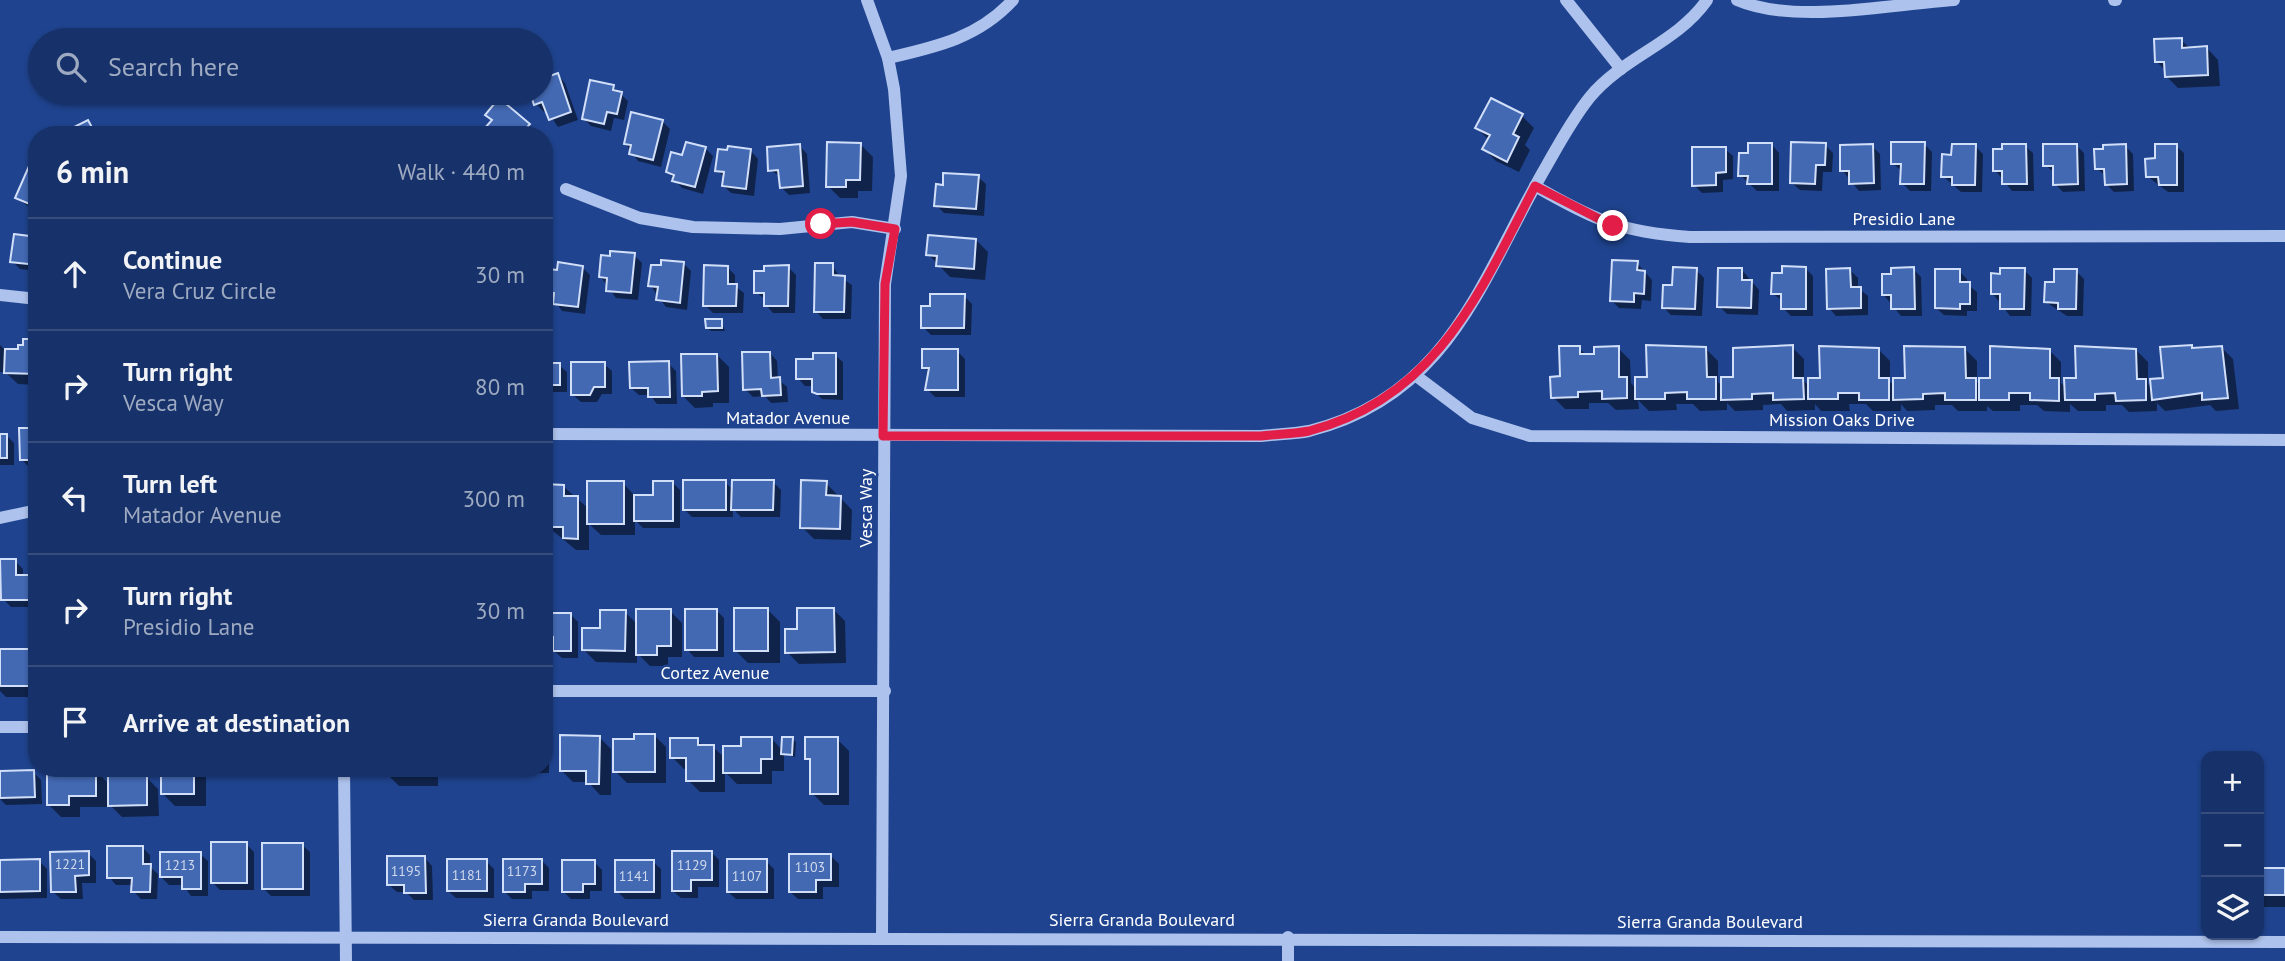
<!DOCTYPE html>
<html lang="en">
<head>
<meta charset="utf-8">
<style>
  body { margin:0; font-family:"PT Sans",sans-serif; background:#203a70; color:#f1f3f6 }
  .controls { position:absolute; right:21px; bottom:21px; display:grid; overflow:hidden; border-radius:14px; box-shadow:0 2px 5px #0004 }
  .controls button { width:63px; height:63px; display:grid; place-items:center; padding:0; border:0; border-bottom:2px solid #364d7e; background:#17326a; color:#f1f3f6; font:35px sans-serif }
  .stop { position:absolute; width:21px; height:21px; margin:-16px; border:5px solid #e11d48; border-radius:50%; background:#fff }
  .stop.end { background:#e11d48; border-color:#fff; box-shadow:0 2px 7px #0008 }
  .list { margin:0; padding:0; list-style:none }
  h2 { display:flex; justify-content:space-between; align-items:center; height:91px; margin:0; padding:0 28px; font-size:30px }
  h2 small { font-size:23px; font-weight:400; color:#9eaac1 }
  .list li { display:grid; grid-template-columns:46px 1fr auto; gap:21px; align-items:center; box-sizing:border-box; height:112px; padding:0 28px; border-top:2px solid #364d7e }
  .list b { display:block; font-size:26px; white-space:nowrap }
  .list p { margin:0; font-size:23px; white-space:nowrap; color:#9eaac1 }
  .list em { font-size:23px; font-style:normal; color:#9eaac1 }
  .icon { flex:none; width:38px; height:38px; fill:none; stroke:currentColor; stroke-width:2; stroke-linecap:round; stroke-linejoin:round }
  .map { position:relative; flex:none; width:2285px; height:961px; overflow:hidden }
  .search { position:absolute; background:#17326a; box-shadow:0 2px 5px #0004; left:28px; top:28px; width:525px; height:77px; display:flex; align-items:center; gap:18px; box-sizing:border-box; padding:0 24px; border-radius:38px; color:#9eaac1; font-size:26px }
  .panel { position:absolute; background:#17326a; box-shadow:0 2px 5px #0004; left:28px; top:126px; width:525px; height:651px; border-radius:28px }
  .map>svg:first-child { display:block }
</style>
</head>
<body>
<div class="map">
<svg width="2285" height="961" viewBox="0 0 2285 961">
  <rect width="100%" height="100%" fill="#1f438e"/>
  <!-- shadow -->
  <g fill="#0007">
    <polygon points="2181,40 2191,49 2207,48 2218,60 2220,86 2178,88 2166,76 2166,71 2156,61"/>
    <polygon points="558,75 565,83 578,120 558,127 547,111 544,112 536,104 532,93 541,93 541,81"/>
    <polygon points="613,87 628,101 624,120 614,118 611,131 591,126 584,119"/>
    <polygon points="1522,116 1534,128 1525,145 1530,150 1519,172 1496,161 1484,149 1489,140 1477,128"/>
    <polygon points="662,121 670,129 661,167 638,161 625,143"/>
    <polygon points="529,125 536,133 534,135 494,135"/>
    <polygon points="1924,144 1932,152 1931,191 1910,191 1902,183 1902,171 1892,163"/>
    <polygon points="861,145 873,157 872,191 858,191 858,198 840,198 828,186"/>
    <polygon points="1772,145 1779,153 1779,191 1757,191 1740,175 1750,155"/>
    <polygon points="1825,145 1833,153 1832,172 1823,172 1822,191 1800,190 1792,183"/>
    <polygon points="800,146 807,154 810,193 789,195 781,187 781,177 770,170"/>
    <polygon points="1872,146 1880,154 1881,190 1859,191 1842,170"/>
    <polygon points="1975,146 1983,154 1982,192 1961,192 1943,176 1953,156"/>
    <polygon points="2025,146 2033,153 2034,191 2012,191 1995,170"/>
    <polygon points="2077,146 2084,153 2085,191 2063,192 2055,184 2055,173 2045,165"/>
    <polygon points="2125,146 2133,154 2134,191 2114,192 2106,184 2106,176 2096,168"/>
    <polygon points="2176,146 2184,153 2184,192 2168,192 2147,176 2157,160"/>
    <polygon points="706,149 713,156 703,194 682,188 668,172"/>
    <polygon points="1725,149 1733,156 1733,179 1723,180 1723,192 1702,193 1694,185"/>
    <polygon points="751,151 758,159 754,196 731,193 724,186 725,178 717,170"/>
    <polygon points="37,172 37,213 17,198"/>
    <polygon points="978,177 986,184 984,216 944,213 936,205 944,187"/>
    <polygon points="37,239 37,271 20,269 12,261"/>
    <polygon points="976,240 988,252 985,280 950,277 928,254"/>
    <polygon points="634,255 642,263 638,300 616,298 600,276"/>
    <polygon points="1637,263 1652,280 1651,301 1642,300 1641,309 1619,308 1611,300"/>
    <polygon points="684,264 691,271 687,310 666,307 650,285"/>
    <polygon points="832,265 840,277 852,285 851,319 823,319 816,311"/>
    <polygon points="582,267 590,275 585,314 562,311 548,291 559,272"/>
    <polygon points="727,267 735,275 735,286 744,293 743,313 713,313 705,305"/>
    <polygon points="788,267 796,275 795,313 773,313 766,305 766,300 756,292"/>
    <polygon points="1805,268 1813,276 1813,316 1791,316 1783,308 1783,301 1773,294 1784,275"/>
    <polygon points="1913,269 1921,277 1922,316 1901,316 1883,294 1893,275"/>
    <polygon points="1696,270 1704,278 1702,316 1671,315 1664,308 1674,287"/>
    <polygon points="1742,270 1759,290 1758,315 1727,314 1719,306"/>
    <polygon points="1850,270 1858,278 1858,288 1868,296 1868,315 1836,316 1829,308"/>
    <polygon points="2024,270 2032,278 2031,316 2010,316 1993,294 2002,275"/>
    <polygon points="1959,271 1967,279 1967,284 1977,292 1977,311 1967,311 1967,316 1944,315 1936,308"/>
    <polygon points="2076,271 2084,279 2083,316 2067,316 2046,302 2055,284"/>
    <polygon points="964,296 972,304 971,335 931,335 923,327"/>
    <polygon points="721,321 725,331 711,331 707,328"/>
    <polygon points="37,341 37,385 18,384 5,372 0,372 0,345 5,350 20,351"/>
    <polygon points="1792,347 1804,359 1804,381 1809,386 1878,349 1890,361 1890,382 1895,386 1965,349 1977,361 1977,382 1981,386 2049,350 2061,362 2061,383 2066,388 2136,350 2148,362 2148,384 2153,388 2221,347 2233,359 2239,409 2216,411 2210,405 2165,411 2157,403 2157,411 2129,412 2122,405 2106,405 2106,411 2078,411 2070,404 2070,412 2044,411 2037,405 2020,405 2020,411 1993,411 1987,406 1987,411 1958,411 1952,405 1935,405 1935,410 1907,411 1901,404 1901,411 1873,411 1866,404 1849,404 1850,411 1821,411 1815,404 1815,410 1787,411 1781,404 1763,405 1763,410 1735,411 1727,403 1727,410 1700,411 1693,404 1676,404 1677,410 1649,411 1638,400 1639,409 1616,410 1608,403 1589,403 1589,409 1565,409 1553,397 1579,348 1587,356 1618,348 1630,360 1631,383 1636,389 1648,379 1706,349 1718,361 1718,382 1722,386"/>
    <polygon points="957,351 965,359 965,397 935,397 927,389 930,373 924,367"/>
    <polygon points="770,353 777,361 778,379 787,387 788,402 771,403 765,396 753,397 745,389"/>
    <polygon points="717,355 729,367 729,403 713,403 713,407 695,408 683,396"/>
    <polygon points="835,355 843,362 843,400 822,399 814,391 814,386 805,386 798,378 814,361"/>
    <polygon points="668,363 676,371 677,404 657,404 650,395 639,395 631,388"/>
    <polygon points="604,364 612,371 612,394 602,394 597,402 581,402 573,395"/>
    <polygon points="544,365 559,365 567,372 567,392 548,392 548,403 544,403"/>
    <polygon points="37,430 37,467 29,467 21,459"/>
    <polygon points="0,435 6,435 14,443 14,465 0,465"/>
    <polygon points="672,482 680,490 680,528 643,528 635,520 635,535 601,535 589,524 589,550 576,550 547,526 544,486 563,486 589,509 623,483 635,496 654,496"/>
    <polygon points="725,482 733,490 773,482 781,490 780,517 741,517 733,509 733,517 692,517 684,509"/>
    <polygon points="826,483 852,510 851,540 814,539 802,527"/>
    <polygon points="0,561 15,561 23,569 23,577 37,577 37,607 11,607 3,599"/>
    <polygon points="833,609 845,621 846,663 799,664 787,652 799,631"/>
    <polygon points="768,610 780,622 780,663 748,663 736,651"/>
    <polygon points="670,611 682,623 682,657 668,657 668,666 650,666 637,653 637,663 596,662 584,650 625,612 638,625"/>
    <polygon points="717,611 724,618 724,657 694,657 687,649"/>
    <polygon points="544,614 570,614 578,622 578,658 562,658 554,651 554,644 544,640"/>
    <polygon points="0,651 33,651 37,654 37,697 6,697 0,691"/>
    <polygon points="654,735 666,747 666,783 627,783 615,771"/>
    <polygon points="599,737 611,749 611,795 600,795 588,782 573,782 561,770"/>
    <polygon points="772,739 783,751 792,739 796,742 795,757 784,754 784,771 772,771 772,784 737,784 725,772 725,792 700,792 688,780 688,769 684,769 672,757 697,740 704,747 713,747 725,758 743,747"/>
    <polygon points="837,739 849,751 849,805 824,805 812,793 812,764 807,758"/>
    <polygon points="544,741 549,745 549,773 515,773 510,768 544,768"/>
    <polygon points="49,768 95,770 110,785 110,768 130,768 139,777 146,777 158,789 159,816 122,817 107,802 107,807 80,807 80,817 61,817 49,805"/>
    <polygon points="163,768 206,768 206,806 175,806 163,794"/>
    <polygon points="216,768 255,768 255,771 220,771"/>
    <polygon points="264,768 307,768 307,773 268,773"/>
    <polygon points="387,768 438,768 438,786 399,786 387,774"/>
    <polygon points="452,768 492,768 492,774 457,773"/>
    <polygon points="33,772 41,780 42,804 6,805 0,799 0,773"/>
    <polygon points="246,844 254,852 254,890 220,890 212,882"/>
    <polygon points="302,845 310,852 310,896 271,896 263,888"/>
    <polygon points="143,848 150,855 150,867 158,874 157,899 141,899 133,891 133,885 116,885 109,877"/>
    <polygon points="711,852 719,860 719,887 698,887 698,898 681,898 673,891"/>
    <polygon points="88,853 96,861 96,883 82,883 83,899 61,899 53,892"/>
    <polygon points="200,854 208,861 208,896 191,896 183,885 169,885 161,877"/>
    <polygon points="831,856 839,864 839,887 823,887 823,899 798,899 790,892"/>
    <polygon points="425,858 432,866 433,900 414,900 406,892 397,892 389,885"/>
    <polygon points="541,860 549,868 549,891 532,891 532,899 512,899 504,891"/>
    <polygon points="39,861 47,869 47,898 0,899 0,862"/>
    <polygon points="486,861 494,869 494,898 456,898 448,891"/>
    <polygon points="766,861 774,869 774,899 736,899 728,892"/>
    <polygon points="594,862 602,870 602,891 590,891 590,899 571,899 564,892"/>
    <polygon points="653,862 661,869 661,899 625,899 617,891"/>
    <rect x="2259" y="870" width="26" height="37"/>
  </g>
  <!-- building -->
  <g fill="#4369b3" stroke="#d2dff9" stroke-width="2">
    <polygon points="2182,38 2182,48 2207,46 2208,75 2165,77 2164,62 2155,62 2154,39"/>
    <polygon points="558,73 571,112 549,120 542,102 534,105 530,93 541,93 541,79"/>
    <polygon points="590,80 614,85 613,90 622,92 617,114 607,112 604,124 582,119"/>
    <polygon points="499,98 530,124 520,135 493,135 485,128 492,120 485,115"/>
    <polygon points="1491,98 1523,114 1513,134 1519,137 1507,162 1482,149 1490,135 1475,128"/>
    <polygon points="631,112 663,120 653,160 629,154 631,145 624,144"/>
    <polygon points="88,120 96,135 61,135 60,134"/>
    <polygon points="686,142 706,147 695,187 672,181 674,175 666,172 671,152 682,155"/>
    <polygon points="827,142 861,143 860,180 846,180 846,187 826,187"/>
    <polygon points="1791,142 1826,143 1825,165 1816,165 1815,184 1790,183"/>
    <polygon points="1891,142 1925,142 1924,184 1900,184 1901,164 1891,164"/>
    <polygon points="1748,143 1772,143 1772,184 1747,184 1748,176 1738,176 1739,153 1748,153"/>
    <polygon points="800,144 803,186 780,188 778,170 768,171 767,147"/>
    <polygon points="1873,144 1874,183 1849,184 1849,171 1840,171 1840,145"/>
    <polygon points="1952,144 1976,144 1975,185 1952,185 1952,177 1941,177 1942,154 1951,155"/>
    <polygon points="2002,144 2026,144 2027,184 2002,184 2002,171 1993,171 1993,149 2002,149"/>
    <polygon points="2043,144 2077,144 2078,184 2053,185 2053,166 2043,166"/>
    <polygon points="2126,144 2127,184 2105,185 2104,169 2095,169 2094,149 2103,149 2103,145"/>
    <polygon points="2155,144 2177,144 2177,185 2159,185 2158,177 2146,177 2145,159 2155,158"/>
    <polygon points="728,146 751,149 746,189 722,186 724,172 715,171 718,149 727,150"/>
    <polygon points="1692,147 1726,147 1726,172 1716,173 1716,185 1692,186"/>
    <polygon points="29,166 37,170 37,207 15,198"/>
    <polygon points="943,173 979,175 976,209 934,206 936,184 943,185"/>
    <polygon points="14,234 37,237 37,265 10,262"/>
    <polygon points="928,235 976,239 974,269 936,266 937,256 926,255"/>
    <polygon points="610,251 635,253 631,293 606,291 607,278 599,277 601,255 610,256"/>
    <polygon points="661,260 684,262 680,303 656,300 658,287 648,286 651,265 661,265"/>
    <polygon points="1612,260 1638,261 1637,270 1645,271 1644,294 1634,293 1634,302 1610,301"/>
    <polygon points="558,262 583,266 578,307 553,304 554,293 546,292 549,269 557,270"/>
    <polygon points="815,263 833,263 833,275 845,276 844,312 814,312"/>
    <polygon points="704,265 728,266 728,284 737,284 736,306 703,306"/>
    <polygon points="789,265 788,306 764,306 764,293 754,293 754,271 764,271 764,266"/>
    <polygon points="1782,266 1806,267 1806,309 1781,309 1781,294 1771,294 1772,273 1782,273"/>
    <polygon points="1673,267 1697,268 1695,309 1662,308 1663,285 1672,285"/>
    <polygon points="1914,267 1915,309 1891,309 1891,295 1882,295 1882,274 1891,274 1891,268"/>
    <polygon points="1718,268 1742,268 1742,280 1752,280 1751,308 1717,307"/>
    <polygon points="1850,268 1851,287 1861,287 1861,308 1827,309 1826,269"/>
    <polygon points="2000,268 2025,268 2024,309 2000,309 2000,294 1991,294 1991,273 2000,274"/>
    <polygon points="1935,269 1960,269 1960,282 1970,282 1970,304 1960,304 1960,309 1935,308"/>
    <polygon points="2054,269 2077,269 2076,309 2058,309 2058,303 2044,302 2045,282 2054,282"/>
    <polygon points="930,294 965,294 964,328 921,328 921,306 930,306"/>
    <polygon points="705,319 722,319 722,328 706,328"/>
    <polygon points="23,339 37,339 37,374 4,373 5,349 18,349 18,345 23,345"/>
    <polygon points="1646,345 1706,347 1707,377 1716,377 1716,399 1687,399 1687,392 1665,393 1665,399 1635,399 1635,377 1647,377"/>
    <polygon points="1793,345 1793,378 1803,378 1804,399 1773,400 1773,393 1752,394 1752,399 1721,400 1721,377 1733,377 1733,348"/>
    <polygon points="2192,345 2192,348 2222,346 2228,398 2202,400 2202,393 2152,400 2150,379 2163,378 2160,347"/>
    <polygon points="1559,346 1580,346 1580,354 1594,354 1594,347 1619,346 1619,377 1627,377 1627,398 1602,399 1602,391 1578,392 1578,397 1551,398 1550,377 1560,376"/>
    <polygon points="1819,346 1879,348 1879,378 1889,378 1889,400 1859,400 1859,393 1838,393 1838,399 1808,399 1808,378 1820,378"/>
    <polygon points="1904,346 1965,347 1966,378 1976,378 1976,400 1945,400 1945,393 1923,394 1923,399 1893,400 1893,378 1905,378"/>
    <polygon points="1990,346 2050,349 2050,378 2059,378 2059,401 2030,400 2030,393 2009,393 2009,400 1979,400 1979,378 1990,378"/>
    <polygon points="2075,346 2136,349 2137,379 2146,379 2146,400 2116,401 2115,393 2095,394 2095,400 2065,400 2064,378 2076,378"/>
    <polygon points="922,349 958,349 958,390 925,390 929,368 922,368"/>
    <polygon points="742,352 770,352 771,378 780,377 781,395 762,396 761,389 743,390"/>
    <polygon points="813,353 836,353 836,394 817,394 812,392 812,379 796,379 796,359 813,359"/>
    <polygon points="681,354 717,354 718,391 702,392 702,396 682,396"/>
    <polygon points="669,361 670,397 648,397 648,388 630,388 629,362"/>
    <polygon points="571,362 605,362 605,387 594,387 590,395 571,395"/>
    <rect x="544" y="363" width="16" height="22"/>
    <polygon points="19,428 37,428 37,460 20,460"/>
    <rect x="0" y="434" width="7" height="24"/>
    <rect x="683" y="480" width="43" height="30"/>
    <polygon points="732,480 774,480 773,510 731,510"/>
    <polygon points="801,480 827,481 826,495 841,496 840,529 800,528"/>
    <rect x="587" y="481" width="37" height="43"/>
    <polygon points="653,481 673,481 673,521 634,521 634,495 653,495"/>
    <polygon points="544,484 564,485 564,496 578,496 578,539 563,538 563,527 546,527"/>
    <polygon points="0,559 16,559 16,575 37,575 37,600 1,600"/>
    <rect x="734" y="608" width="34" height="43"/>
    <polygon points="797,608 834,608 835,652 785,653 785,629 797,629"/>
    <polygon points="636,609 671,609 671,646 657,646 657,655 636,655"/>
    <rect x="685" y="609" width="32" height="41"/>
    <polygon points="600,610 626,610 625,651 582,650 582,628 600,628"/>
    <polygon points="544,613 571,613 571,651 553,651 553,637 544,637"/>
    <rect x="0" y="649" width="34" height="37"/>
    <polygon points="634,734 655,734 655,772 613,772 613,739 634,739"/>
    <polygon points="560,735 600,736 599,784 586,784 586,771 560,771"/>
    <polygon points="741,737 772,737 772,759 761,759 761,773 723,773 723,746 741,746"/>
    <polygon points="782,737 793,737 792,755 781,754"/>
    <polygon points="805,737 838,737 838,794 810,794 810,759 805,759"/>
    <polygon points="670,738 698,738 698,745 714,745 714,781 686,781 686,758 670,758"/>
    <polygon points="47,768 96,769 96,796 69,796 69,805 47,805"/>
    <polygon points="108,768 127,768 127,775 147,775 147,805 108,806"/>
    <rect x="161" y="768" width="33" height="26"/>
    <rect x="385" y="768" width="42" height="7"/>
    <polygon points="34,770 35,797 0,798 0,771"/>
    <rect x="211" y="842" width="36" height="41"/>
    <rect x="262" y="843" width="41" height="46"/>
    <polygon points="107,846 143,846 143,864 151,864 150,892 131,892 132,878 107,878"/>
    <polygon points="89,851 89,875 75,876 76,892 51,892 50,852"/>
    <polygon points="672,851 712,851 712,880 691,880 691,891 672,891"/>
    <polygon points="160,852 201,852 201,889 182,889 182,877 160,877"/>
    <polygon points="789,854 831,854 831,880 816,880 816,892 789,892"/>
    <polygon points="387,856 425,856 426,893 404,893 404,885 387,885"/>
    <polygon points="40,859 40,891 0,892 0,860"/>
    <rect x="447" y="859" width="40" height="32"/>
    <polygon points="503,859 542,859 542,884 525,884 525,892 503,892"/>
    <rect x="727" y="859" width="40" height="33"/>
    <polygon points="562,860 595,860 595,884 583,884 583,892 562,892"/>
    <rect x="615" y="860" width="39" height="32"/>
    <rect x="2259" y="868" width="26" height="27"/>
  </g>
  <g fill="none" stroke-linecap="round" stroke-linejoin="round">
    <!-- minor -->
    <g stroke="#adc2ec" stroke-width="12">
      <polyline points="867,0 888,58 894,89 901,176 885,284 882,938"/>
      <polyline points="1566,0 1621,69"/>
      <path d="M 1737,0 C 1795,25 1891,4 1954,0"/>
      <polyline points="2114,0 2116,0"/>
      <path d="M 888,58 C 936,47 978,38 1013,0"/>
      <path d="M 1535,186 C 1594,220 1620,232 1690,237 L 2285,236"/>
      <polyline points="566,189 640,218 693,227 780,229 852,222 895,229"/>
      <polyline points="0,295 37,299"/>
      <polyline points="1415,375 1472,418 1530,436 2285,440"/>
      <path d="M 544,434 L 1261,436 C 1277,434 1294,434 1309,431 C 1451,396 1482,276 1547,165 C 1560,142 1573,118 1590,97 C 1623,57 1677,43 1707,0"/>
      <polyline points="0,518 37,510"/>
      <polyline points="544,691 885,691"/>
      <polyline points="0,727 37,727"/>
      <polyline points="344,768 346,961"/>
      <polyline points="0,937 2285,942"/>
      <polyline points="1288,961 1288,937"/>
    </g>
  </g>
  <g fill="none" stroke-linecap="round" stroke-linejoin="round">
    <!-- route -->
    <path stroke="#e11d48" stroke-width="9" d="M 821,224 L 852,222 L 895,229 L 885,284 L 883,436 L 1261,436 C 1277,434 1294,434 1309,431 C 1437,398 1480,292 1535,186 L 1613,226"/>
  </g>
  <g text-anchor="middle" stroke-width="5" stroke-linejoin="round" paint-order="stroke">
    <!-- number labels -->
    <g font-size="14" fill="#d0daec">
      <text x="70" y="869">1221</text>
      <text x="180" y="870">1213</text>
      <text x="692" y="870">1129</text>
      <text x="810" y="872">1103</text>
      <text x="406" y="876">1195</text>
      <text x="522" y="876">1173</text>
      <text x="467" y="880">1181</text>
      <text x="634" y="881">1141</text>
      <text x="747" y="881">1107</text>
    </g>
    <!-- street labels -->
    <g font-size="18" fill="#fff" stroke="#1f438e">
      <text x="1904" y="225">Presidio Lane</text>
      <text x="788" y="424">Matador Avenue</text>
      <text x="1842" y="426">Mission Oaks Drive</text>
      <text transform="translate(866 508) rotate(-90)" y="6">Vesca Way</text>
      <text x="715" y="679">Cortez Avenue</text>
      <text x="576" y="926">Sierra Granda Boulevard</text>
      <text x="1142" y="926">Sierra Granda Boulevard</text>
      <text x="1710" y="928">Sierra Granda Boulevard</text>
    </g>
  </g>
</svg>
<div class="controls">
<button>+</button>
<button>−</button>
<button><svg class="icon" aria-label="layers" viewBox="0 0 24 24"><path d="M12 4l9 5-9 5-9-5zM3 14l9 5 9-5"/></svg></button>
</div>
<div class="stop" style="left:821px;top:224px"></div>
<div class="stop end" style="left:1613px;top:226px"></div>
<div class="search"><svg class="icon" aria-label="search" viewBox="0 0 24 24"><circle cx="10" cy="10" r="6"/><path d="M15 15l6 6"/></svg>Search here</div>
<section class="panel">
<h2>6 min<small>Walk · 440 m</small></h2>
<ul class="list">
<li><svg class="icon" aria-label="ahead" viewBox="0 0 24 24"><path d="M12 20V5M6 11l6-6 6 6"/></svg><div><b>Continue</b><p>Vera Cruz Circle</p></div><em>30 m</em></li>
<li><svg class="icon" aria-label="right" viewBox="0 0 24 24"><path d="M7 20v-9h11M14 6l5 5-5 5"/></svg><div><b>Turn right</b><p>Vesca Way</p></div><em>80 m</em></li>
<li><svg class="icon" aria-label="left" viewBox="0 0 24 24"><path d="M17 20v-9H6M10 6l-5 5 5 5"/></svg><div><b>Turn left</b><p>Matador Avenue</p></div><em>300 m</em></li>
<li><svg class="icon" aria-label="right" viewBox="0 0 24 24"><path d="M7 20v-9h11M14 6l5 5-5 5"/></svg><div><b>Turn right</b><p>Presidio Lane</p></div><em>30 m</em></li>
<li><svg class="icon" aria-label="arrive" viewBox="0 0 24 24"><path d="M6 21V4h12l-3 4 3 4H6"/></svg><div><b>Arrive at destination</b></div></li>
</ul>
</section>
</div>
</body>
</html>
